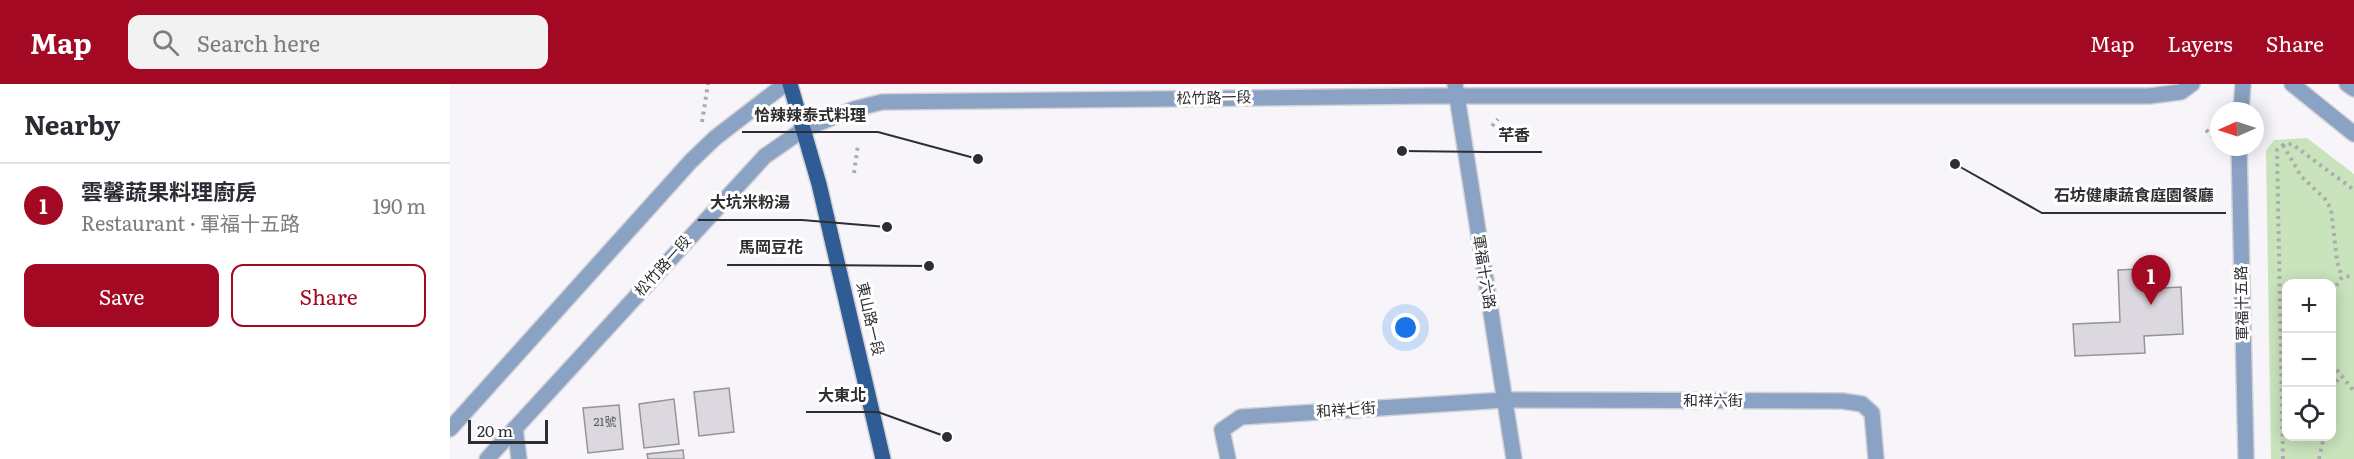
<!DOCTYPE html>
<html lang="en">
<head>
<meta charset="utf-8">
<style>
  body { margin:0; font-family:Literata,"Noto Sans TC",serif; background:#f2f2f3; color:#2b2b33 }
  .controls { position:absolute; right:18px; bottom:18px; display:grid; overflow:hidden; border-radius:12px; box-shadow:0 3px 15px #0003 }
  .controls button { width:54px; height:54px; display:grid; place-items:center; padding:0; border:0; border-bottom:2px solid #e1e1e2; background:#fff; color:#2b2b33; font:30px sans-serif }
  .compass { position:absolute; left:1760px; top:18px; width:54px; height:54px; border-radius:50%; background:#fff; box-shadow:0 3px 15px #0003; rotate:267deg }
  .scale { position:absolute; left:18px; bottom:15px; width:80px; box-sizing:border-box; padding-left:6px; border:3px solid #2e2e30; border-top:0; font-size:16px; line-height:21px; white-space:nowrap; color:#2e2e30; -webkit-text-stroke:4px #fff; paint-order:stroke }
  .you { position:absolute; left:956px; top:244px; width:21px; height:21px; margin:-15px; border:4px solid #fff; border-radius:50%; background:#1a73e8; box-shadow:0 0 0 9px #1a73e833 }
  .badge { display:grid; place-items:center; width:39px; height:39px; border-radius:50%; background:#a40924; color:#fff; font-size:20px; font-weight:700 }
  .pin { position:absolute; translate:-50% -50px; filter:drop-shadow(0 2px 3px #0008) }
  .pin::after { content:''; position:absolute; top:32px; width:21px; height:18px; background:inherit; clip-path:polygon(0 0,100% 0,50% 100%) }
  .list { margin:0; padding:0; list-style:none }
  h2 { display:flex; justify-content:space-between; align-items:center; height:78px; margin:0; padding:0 24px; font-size:26px }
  h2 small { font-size:20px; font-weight:400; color:#7c7c81 }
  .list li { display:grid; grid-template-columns:39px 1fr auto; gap:18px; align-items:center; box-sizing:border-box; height:84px; padding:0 24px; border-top:2px solid #e1e1e2 }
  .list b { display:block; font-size:22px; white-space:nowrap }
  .list p { margin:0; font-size:20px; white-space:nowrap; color:#7c7c81 }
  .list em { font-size:20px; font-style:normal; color:#7c7c81 }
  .actions { display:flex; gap:12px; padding:18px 24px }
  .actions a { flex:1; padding:14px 0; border:2px solid #a40924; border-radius:12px; text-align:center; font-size:21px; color:#a40924 }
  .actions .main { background:#a40924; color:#fff }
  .icon { flex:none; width:33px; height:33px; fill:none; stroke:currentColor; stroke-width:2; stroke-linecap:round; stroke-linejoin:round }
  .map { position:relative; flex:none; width:1904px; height:375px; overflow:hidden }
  header { display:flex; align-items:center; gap:36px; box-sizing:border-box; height:84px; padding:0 30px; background:#a40924; color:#fff }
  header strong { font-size:28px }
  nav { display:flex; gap:33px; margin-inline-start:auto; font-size:21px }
  .search { width:420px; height:54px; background:#f2f2f3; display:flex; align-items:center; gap:15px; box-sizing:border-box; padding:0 21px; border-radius:12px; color:#7c7c81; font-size:22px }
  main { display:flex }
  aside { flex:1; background:#fff }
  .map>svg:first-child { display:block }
</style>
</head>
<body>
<header>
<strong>Map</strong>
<div class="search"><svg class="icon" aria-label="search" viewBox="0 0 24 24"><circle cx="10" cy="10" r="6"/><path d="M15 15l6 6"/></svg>Search here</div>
<nav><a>Map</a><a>Layers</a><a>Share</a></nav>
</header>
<main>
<aside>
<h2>Nearby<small></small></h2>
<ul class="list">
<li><span class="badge">1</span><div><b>雲馨蔬果料理廚房</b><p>Restaurant · 軍福十五路</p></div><em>190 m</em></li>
</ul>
<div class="actions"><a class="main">Save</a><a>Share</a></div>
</aside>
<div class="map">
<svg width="1904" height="375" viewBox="0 0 1904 375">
  <rect width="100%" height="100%" fill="#f7f5fa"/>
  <!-- green -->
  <path fill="#c9e3bc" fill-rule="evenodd" d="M 1857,54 L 1904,90 L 1904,375 L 1821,375 L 1816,67 L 1824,56 ZM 1836,200 L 1882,200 L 1882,352 L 1836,352 Z"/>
  <!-- building -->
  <g fill="#dbd9df" stroke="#969499" stroke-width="1.5">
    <polygon points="1690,185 1692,205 1731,203 1733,250 1694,252 1695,269 1625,272 1623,240 1670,238 1668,186"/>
    <polygon points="279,304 284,348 249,352 244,308"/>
    <polygon points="224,315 229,360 194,364 189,320"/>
    <polygon points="169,321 173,365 138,369 133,324"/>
    <polygon points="233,366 234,375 198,375 197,370"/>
  </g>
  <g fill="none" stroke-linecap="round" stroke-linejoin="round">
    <defs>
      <g id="minor">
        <polyline points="1005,0 1064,375"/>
        <polyline points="1842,0 1904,50"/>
        <polyline points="1897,0 1904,5"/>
        <polyline points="1791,27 1793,0"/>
        <polyline points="1789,63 1796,375"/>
        <polyline points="65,344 69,375"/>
        <polyline points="0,345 241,77 265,54 335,0"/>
        <polyline points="37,375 315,72 354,45 404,25 432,18 978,12 1699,12 1731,8 1742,0"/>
        <polyline points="778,375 772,346 791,333 1054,316 1392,317 1412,320 1422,329 1426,375"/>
      </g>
      <polyline id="major" points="340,0 369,100 433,375"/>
    </defs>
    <!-- minor casing -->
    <use href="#minor" stroke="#d3d1d6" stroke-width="18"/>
    <!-- major casing -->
    <use href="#major" stroke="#d3d1d6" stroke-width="18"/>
    <!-- path -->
    <g stroke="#acabaf" stroke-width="4" stroke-dasharray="3 4.5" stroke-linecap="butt">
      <polyline points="252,38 258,0"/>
      <polyline points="1042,42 1048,35"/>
      <polyline points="1756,46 1768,57"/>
      <polyline points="1833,61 1851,92 1875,115 1881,125 1887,177 1892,193"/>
      <polyline points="404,89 408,61"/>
      <polyline points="1882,208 1892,193 1904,192"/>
      <polyline points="1882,280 1904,307"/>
      <polyline points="1882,304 1890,293"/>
      <polyline points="1833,375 1827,66 1833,61 1842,60 1904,106"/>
      <polyline points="1869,375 1874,352"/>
    </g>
    <!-- minor -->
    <use href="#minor" stroke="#8aa2c3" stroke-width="15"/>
    <!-- major -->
    <use href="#major" stroke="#2f5c94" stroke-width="15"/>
  </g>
  <g text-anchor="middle" stroke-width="6" stroke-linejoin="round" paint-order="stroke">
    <!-- number labels -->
    <g font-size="12" fill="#59595c">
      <text x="155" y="342">21號</text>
    </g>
    <!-- street labels -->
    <g font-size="15" fill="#2e2e30" stroke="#fff">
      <text transform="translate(764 14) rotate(-1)" y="5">松竹路一段</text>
      <text transform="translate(213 182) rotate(-48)" y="5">松竹路一段</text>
      <text transform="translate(1034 188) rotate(81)" y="5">軍福十六路</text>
      <text transform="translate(1792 219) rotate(-91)" y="5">軍福十五路</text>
      <text transform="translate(420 235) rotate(77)" y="5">東山路一段</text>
      <text x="1263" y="322">和祥六街</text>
      <text transform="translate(896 326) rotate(-4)" y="5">和祥七街</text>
    </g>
  </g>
  <!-- callouts -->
  <path fill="none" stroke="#2e2e30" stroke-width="2" d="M528 75L428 48H292M952 67L1036 68H1092M1505 80L1592 129H1776M437 143L352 136H248M479 182L365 181H277M497 353L428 328H356"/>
  <g fill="#2e2e30" stroke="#fff" stroke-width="2">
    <circle cx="528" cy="75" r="6"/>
    <circle cx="952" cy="67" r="6"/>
    <circle cx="1505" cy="80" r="6"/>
    <circle cx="437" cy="143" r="6"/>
    <circle cx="479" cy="182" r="6"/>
    <circle cx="497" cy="353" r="6"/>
  </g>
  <g font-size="16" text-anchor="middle" font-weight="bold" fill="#2e2e30" stroke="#fff" stroke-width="6" stroke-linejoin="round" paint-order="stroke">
    <text x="360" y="37">恰辣辣泰式料理</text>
    <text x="1064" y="57">芊香</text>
    <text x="1684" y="117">石坊健康蔬食庭園餐廳</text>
    <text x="300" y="124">大坑米粉湯</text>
    <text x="321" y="169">馬岡豆花</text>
    <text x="392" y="317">大東北</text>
  </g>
</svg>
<div class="controls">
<button>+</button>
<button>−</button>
<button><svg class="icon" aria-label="locate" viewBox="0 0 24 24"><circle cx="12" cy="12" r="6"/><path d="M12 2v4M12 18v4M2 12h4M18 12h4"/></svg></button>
</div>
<svg class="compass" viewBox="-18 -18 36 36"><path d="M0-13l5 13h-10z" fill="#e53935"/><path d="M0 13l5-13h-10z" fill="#7c7c81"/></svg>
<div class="scale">20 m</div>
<div class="you"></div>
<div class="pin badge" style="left:1701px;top:221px">1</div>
</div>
</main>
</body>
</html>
